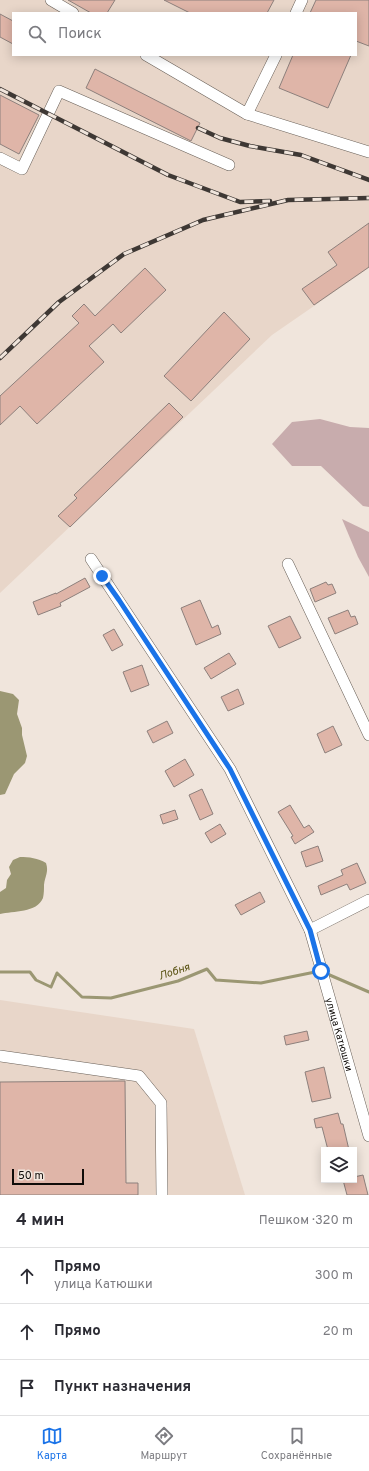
<!DOCTYPE html>
<html lang="ru">
<head>
<meta charset="utf-8">
<style>
  body { margin:0; font-family:Overpass,sans-serif; background:#f2f2f3; color:#2b2b33 }
  .controls { position:absolute; right:12px; bottom:12px; display:grid; overflow:hidden; border-radius:0px; box-shadow:0 2px 10px #0003 }
  .controls button { width:36px; height:36px; display:grid; place-items:center; padding:0; border:0; border-bottom:1px solid #e1e1e2; background:#fff; color:#2b2b33; font:20px sans-serif }
  .scale { position:absolute; left:12px; bottom:10px; width:72px; box-sizing:border-box; padding-left:4px; border:2px solid #100c09; border-top:0; font-size:11px; line-height:14px; white-space:nowrap; color:#100c09; -webkit-text-stroke:3px #f0e5dc; paint-order:stroke }
  .stop { position:absolute; width:12px; height:12px; margin:-9px; border:3px solid #1a73e8; border-radius:50%; background:#fff }
  .stop.end { background:#1a73e8; border-color:#fff; box-shadow:0 1px 4px #0008 }
  .list { margin:0; padding:0; list-style:none }
  h2 { display:flex; justify-content:space-between; align-items:center; height:52px; margin:0; padding:0 16px; font-size:17px }
  h2 small { font-size:13px; font-weight:400; color:#7c7c81 }
  .list li { display:grid; grid-template-columns:26px 1fr auto; gap:12px; align-items:center; box-sizing:border-box; height:56px; padding:0 16px; border-top:1px solid #e1e1e2 }
  .list b { display:block; font-size:15px; white-space:nowrap }
  .list p { margin:0; font-size:13px; white-space:nowrap; color:#7c7c81 }
  .list em { font-size:13px; font-style:normal; color:#7c7c81 }
  .icon { flex:none; width:22px; height:22px; fill:none; stroke:currentColor; stroke-width:2; stroke-linecap:round; stroke-linejoin:round }
  .map { position:relative; flex:none; width:369px; height:1195px; overflow:hidden }
  .search { position:absolute; background:#fff; box-shadow:0 2px 10px #0003; left:12px; right:12px; top:12px; height:44px; display:flex; align-items:center; gap:10px; box-sizing:border-box; padding:0 14px; border-radius:0px; color:#7c7c81; font-size:15px }
  .sheet { height:220px; background:#fff }
  nav { display:flex; justify-content:space-around; align-items:center; box-sizing:border-box; height:56px; border-top:1px solid #e1e1e2; background:#fff; font-size:11px; color:#7c7c81 }
  nav a { display:grid; justify-items:center; gap:2px }
  nav .on { color:#1a73e8 }
  .map>svg:first-child { display:block }
</style>
</head>
<body>
<div class="map">
<svg width="369" height="1195" viewBox="0 0 369 1195">
  <rect width="100%" height="100%" fill="#f0e5dc"/>
  <!-- built -->
  <g fill="#e8d6c9" fill-rule="evenodd">
    <path d="M 0,0 L 369,0 L 369,268 L 272,335 L 0,593 ZM 13,13 L 356,13 L 356,55 L 13,55 Z"/>
    <polygon points="0,1000 194,1029 245,1195 0,1195"/>
  </g>
  <!-- green -->
  <g fill="#c8acad">
    <polygon points="320,419 350,427 369,428 369,507 363,506 321,466 292,466 272,444 292,422"/>
    <polygon points="342,519 369,532 369,577 358,557"/>
  </g>
  <!-- water -->
  <g fill="#9b9773">
    <polygon points="0,691 13,694 19,700 17,714 22,728 22,735 27,756 25,763 14,774 5,794 0,795"/>
    <path d="M 20,857 C 29,857 38,858 46,863 C 49,872 45,876 44,885 C 44,889 44,893 43,898 C 37,913 13,911 0,914 L 0,892 L 6,888 L 7,880 L 11,874 L 9,867 L 13,860 Z"/>
  </g>
  <g fill="none" stroke-linecap="round" stroke-linejoin="round">
    <!-- stream -->
    <g stroke="#9b9773" stroke-width="3">
      <polyline points="0,972 30,972 36,980 51,987 57,973 82,997 111,998 178,981 207,969 216,980 261,983 320,971"/>
      <polyline points="325,973 369,992"/>
    </g>
  </g>
  <!-- building -->
  <g fill="#dfb5a8" stroke="#8d807c">
    <polygon points="68,0 115,0 107,13 91,13"/>
    <polygon points="164,0 274,0 267,13 190,13"/>
    <polygon points="316,0 369,0 369,46 356,41 356,13 310,13"/>
    <polygon points="0,14 13,21 13,44 0,37"/>
    <polygon points="293,55 351,55 328,108 279,88"/>
    <polygon points="95,69 200,123 191,141 86,88"/>
    <polygon points="0,95 39,115 19,154 0,144"/>
    <polygon points="369,223 369,267 314,305 302,289 337,265 328,252"/>
    <polygon points="145,268 166,290 121,333 113,324 89,346 104,362 37,424 20,406 0,425 0,396 79,323 72,316 84,304 95,316"/>
    <polygon points="224,312 250,339 191,401 164,376"/>
    <polygon points="169,403 183,417 70,527 58,516 77,498 74,495"/>
    <polygon points="85,578 90,587 60,603 61,606 38,615 33,602 56,593 56,594"/>
    <polygon points="326,582 328,585 332,584 336,593 315,602 310,589"/>
    <polygon points="200,600 212,628 218,625 221,634 196,645 181,608"/>
    <polygon points="348,610 351,617 355,616 358,624 335,634 328,618"/>
    <polygon points="290,616 301,638 279,648 268,626"/>
    <polygon points="114,629 123,645 112,651 103,635"/>
    <polygon points="229,653 236,664 211,679 204,668"/>
    <polygon points="142,665 149,685 131,692 123,672"/>
    <polygon points="238,689 244,704 228,711 221,697"/>
    <polygon points="167,721 173,733 153,743 147,731"/>
    <polygon points="333,726 342,745 325,753 317,734"/>
    <polygon points="185,759 194,775 174,787 165,771"/>
    <polygon points="202,789 213,814 200,820 189,795"/>
    <polygon points="290,805 304,828 309,825 314,832 295,844 291,837 293,836 278,812"/>
    <polygon points="175,810 178,819 163,824 160,815"/>
    <polygon points="220,824 226,834 211,843 205,833"/>
    <polygon points="318,846 323,861 306,867 301,852"/>
    <polygon points="357,863 366,883 350,890 347,884 321,895 318,886 343,875 341,870"/>
    <polygon points="260,892 265,902 241,915 235,905"/>
    <polygon points="307,1031 309,1040 286,1045 284,1036"/>
    <polygon points="324,1067 331,1098 312,1102 305,1072"/>
    <polygon points="125,1081 126,1183 138,1183 138,1195 0,1195 0,1082"/>
    <polygon points="338,1113 341,1124 343,1124 349,1150 328,1150 322,1127 316,1128 314,1119"/>
    <polygon points="363,1175 368,1195 347,1195 343,1180 354,1180 354,1177"/>
  </g>
  <g fill="none" stroke-linecap="round" stroke-linejoin="round">
    <defs>
      <g id="minor">
        <polyline points="51,0 73,13"/>
        <polyline points="296,13 302,0"/>
        <polyline points="146,55 247,114 276,55"/>
        <polyline points="247,114 369,152"/>
        <polyline points="0,158 22,169 59,91 229,165"/>
        <path id="s1" d="M 91,559 L 230,769 L 310,930 L 369,1136"/>
        <polyline points="288,564 369,735"/>
        <polyline points="310,930 369,900"/>
        <polyline points="0,1056 139,1076 161,1103 162,1195"/>
      </g>
    </defs>
    <!-- minor casing -->
    <use href="#minor" stroke="#696058" stroke-width="12"/>
    <!-- minor -->
    <use href="#minor" stroke="#fff" stroke-width="11"/>
    <defs>
      <g id="rail">
        <polyline points="0,89 168,175 240,202 270,201"/>
        <polyline points="198,128 220,138 250,146 301,155 369,180"/>
        <polyline points="0,358 59,302 124,254 203,220 288,200 369,198"/>
      </g>
    </defs>
    <!-- rail casing -->
    <use href="#rail" stroke="#3e3834" stroke-width="4.5"/>
    <!-- rail -->
    <use href="#rail" stroke="#f0e5dc" stroke-width="3" stroke-dasharray="9" stroke-linecap="butt"/>
  </g>
  <g fill="none" stroke-linecap="round" stroke-linejoin="round">
    <!-- route -->
    <polyline stroke="#1a73e8" stroke-width="5" points="102,576 119,600 230,769 310,930 321,971"/>
  </g>
  <g text-anchor="middle" stroke-width="3" stroke-linejoin="round" paint-order="stroke">
    <!-- street labels -->
    <g font-size="10" fill="#100c09" stroke="#f0e5dc">
      <text dy="4" stroke="none"><textPath href="#s1" startOffset="540">улица Катюшки</textPath></text>
    </g>
    <!-- water labels -->
    <g font-size="11" font-style="italic" fill="#595212" stroke="#f0e5dc">
      <text transform="translate(174 971) rotate(-18)" y="4">Лобня</text>
    </g>
  </g>
</svg>
<div class="controls">
<button><svg class="icon" aria-label="layers" viewBox="0 0 24 24"><path d="M12 4l9 5-9 5-9-5zM3 14l9 5 9-5"/></svg></button>
</div>
<div class="scale">50 m</div>
<div class="stop" style="left:321px;top:971px"></div>
<div class="stop end" style="left:102px;top:576px"></div>
<div class="search"><svg class="icon" aria-label="search" viewBox="0 0 24 24"><circle cx="10" cy="10" r="6"/><path d="M15 15l6 6"/></svg>Поиск</div>
</div>
<section class="sheet">
<h2>4 мин<small>Пешком · 320 m</small></h2>
<ul class="list">
<li><svg class="icon" aria-label="ahead" viewBox="0 0 24 24"><path d="M12 20V5M6 11l6-6 6 6"/></svg><div><b>Прямо</b><p>улица Катюшки</p></div><em>300 m</em></li>
<li><svg class="icon" aria-label="ahead" viewBox="0 0 24 24"><path d="M12 20V5M6 11l6-6 6 6"/></svg><div><b>Прямо</b></div><em>20 m</em></li>
<li><svg class="icon" aria-label="arrive" viewBox="0 0 24 24"><path d="M6 21V4h12l-3 4 3 4H6"/></svg><div><b>Пункт назначения</b></div></li>
</ul>
</section>
<nav>
<a class="on"><svg class="icon" aria-label="map" viewBox="0 0 24 24"><path d="M3 6l6-2 6 2 6-2v14l-6 2-6-2-6 2zM9 4v14M15 6v14"/></svg>Карта</a>
<a><svg class="icon" aria-label="directions" viewBox="0 0 24 24"><path d="M12 3l9 9-9 9-9-9zM9 14v-3h6M13 9l2 2-2 2"/></svg>Маршрут</a>
<a><svg class="icon" aria-label="saved" viewBox="0 0 24 24"><path d="M7 4h10v16l-5-4-5 4z"/></svg>Сохранённые</a>
</nav>
</body>
</html>
